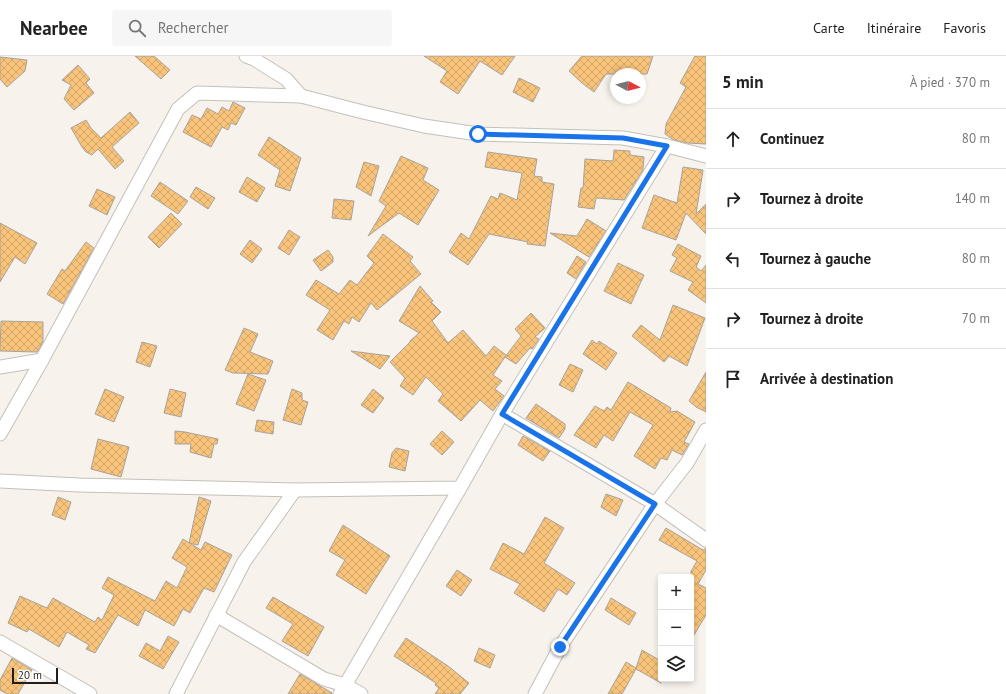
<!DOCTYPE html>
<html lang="fr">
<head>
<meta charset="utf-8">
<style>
  body { margin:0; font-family:"PT Sans",sans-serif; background:#f6f6f6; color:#222 }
  .controls { position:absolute; right:12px; bottom:12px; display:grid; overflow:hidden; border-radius:4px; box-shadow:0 2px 6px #0003 }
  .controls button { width:36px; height:36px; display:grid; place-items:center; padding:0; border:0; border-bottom:1px solid #e0e0e0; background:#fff; color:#222; font:20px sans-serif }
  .compass { position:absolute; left:610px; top:12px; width:36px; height:36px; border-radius:50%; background:#fff; box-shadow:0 2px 6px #0003; rotate:97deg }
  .scale { position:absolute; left:12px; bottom:10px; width:46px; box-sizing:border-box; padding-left:4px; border:2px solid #211f1d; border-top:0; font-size:11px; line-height:14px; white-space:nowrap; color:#211f1d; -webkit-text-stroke:3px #fff; paint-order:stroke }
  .stop { position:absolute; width:12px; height:12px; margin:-9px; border:3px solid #1a73e8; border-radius:50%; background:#fff }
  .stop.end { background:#1a73e8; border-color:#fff; box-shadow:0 1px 4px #0008 }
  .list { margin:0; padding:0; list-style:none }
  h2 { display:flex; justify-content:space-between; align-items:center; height:52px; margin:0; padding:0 16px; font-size:17px }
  h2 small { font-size:13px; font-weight:400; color:#767676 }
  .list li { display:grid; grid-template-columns:26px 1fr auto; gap:12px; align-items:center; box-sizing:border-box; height:60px; padding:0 16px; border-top:1px solid #e0e0e0 }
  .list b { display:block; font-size:15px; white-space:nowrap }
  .list em { font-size:13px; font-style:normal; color:#767676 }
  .icon { flex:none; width:22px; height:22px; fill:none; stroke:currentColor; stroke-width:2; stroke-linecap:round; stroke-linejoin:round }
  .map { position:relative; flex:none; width:706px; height:638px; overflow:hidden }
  header { display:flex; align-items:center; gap:24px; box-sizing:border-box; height:56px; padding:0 20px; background:#fff; border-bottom:1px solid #e0e0e0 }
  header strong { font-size:19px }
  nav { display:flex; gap:22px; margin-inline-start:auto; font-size:14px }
  .search { width:280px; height:36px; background:#f6f6f6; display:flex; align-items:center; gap:10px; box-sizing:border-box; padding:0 14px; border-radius:4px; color:#767676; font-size:15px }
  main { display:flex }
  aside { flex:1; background:#fff }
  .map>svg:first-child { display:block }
</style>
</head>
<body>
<header>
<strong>Nearbee</strong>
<div class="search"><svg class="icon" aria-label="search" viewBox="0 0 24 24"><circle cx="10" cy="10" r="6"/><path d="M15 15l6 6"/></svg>Rechercher</div>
<nav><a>Carte</a><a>Itinéraire</a><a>Favoris</a></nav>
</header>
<main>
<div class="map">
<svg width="706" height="638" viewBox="0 0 706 638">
  <defs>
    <pattern id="building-cross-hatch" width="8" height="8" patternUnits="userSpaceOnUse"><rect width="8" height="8" fill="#f8c37a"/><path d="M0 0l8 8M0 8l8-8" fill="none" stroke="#d4a769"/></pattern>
  </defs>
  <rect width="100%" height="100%" fill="#f7f3ec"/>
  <!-- building -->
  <g fill="url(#building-cross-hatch)" stroke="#a7a39d">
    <polygon points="135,0 154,0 170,14 161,23"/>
    <polygon points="424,0 515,0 502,19 480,5 458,38 440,26 447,15"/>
    <polygon points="582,0 653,0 647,18 606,18 594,36 582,27 569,15"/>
    <polygon points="695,0 706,0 706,88 687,87 674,84 665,78 666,68 686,31 680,27"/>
    <polygon points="0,1 27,4 25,15 7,31 0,23"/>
    <polygon points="78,9 90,23 86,27 94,37 74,54 64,43 71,29 62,24"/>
    <polygon points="519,22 540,32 533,46 513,36"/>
    <polygon points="233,46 245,52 236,69 231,67 228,74 222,71 211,91 183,76 192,59 201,63 207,52 218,58 222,51 229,55"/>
    <polygon points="130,56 139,67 112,91 124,105 115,113 98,93 92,99 86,96 82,91 71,72 86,64 91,72 101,82"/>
    <polygon points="269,81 301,102 290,135 275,130 280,114 258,99"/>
    <polygon points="614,94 630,95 630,99 644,101 643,114 624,144 596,142 594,153 578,151 581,132 583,132 585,103 613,105"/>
    <polygon points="488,96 537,103 534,120 542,121 542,126 554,128 545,190 527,188 528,186 489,178 468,209 449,196 461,177 469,183 491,140 498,143 500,137 517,144 522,117 485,111"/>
    <polygon points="401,100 428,112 423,124 439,134 418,169 399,157 368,180 386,150 379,145"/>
    <polygon points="364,106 379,110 371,140 356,131"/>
    <polygon points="683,111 703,114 696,158 706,148 706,178 686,157 676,184 642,172 654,139 677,147"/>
    <polygon points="247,121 265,132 257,146 239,136"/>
    <polygon points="160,126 188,145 178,158 151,140"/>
    <polygon points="196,131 215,142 208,153 190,141"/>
    <polygon points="97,133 115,141 107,159 89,150"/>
    <polygon points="334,143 354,145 351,164 332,162"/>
    <polygon points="171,157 182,168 159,192 148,181"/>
    <polygon points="587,163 606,175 589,201 550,177 577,180"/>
    <polygon points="0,167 37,187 25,208 15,201 0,226"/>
    <polygon points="289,174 300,181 289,199 278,192"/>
    <polygon points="383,178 413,201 410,205 421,218 377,254 371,247 359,266 352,261 349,268 344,265 333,284 317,274 330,254 306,239 316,224 339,238 350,224 357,229 374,207 367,200"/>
    <polygon points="250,184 262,193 252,207 240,198"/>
    <polygon points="86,186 94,192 63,248 47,238 62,213 65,215"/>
    <polygon points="678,188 701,200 696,211 701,215 706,209 706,247 688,234 693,226 670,215 677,202 672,199"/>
    <polygon points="328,194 333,201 333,206 321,215 313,204"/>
    <polygon points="577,200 586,206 576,223 567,217"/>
    <polygon points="618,207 644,219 631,248 604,235"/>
    <polygon points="420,230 433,245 431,246 441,256 432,265 448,287 463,274 486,300 494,290 506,299 505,301 521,280 515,273 531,257 545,272 535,281 539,283 532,293 530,292 516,308 505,301 493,319 502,325 495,333 504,340 493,355 480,344 461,365 438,345 443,338 426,321 413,339 400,330 405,322 390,306 410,286 410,285 419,277 399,265"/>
    <polygon points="673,249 705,262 687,310 669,300 664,306 632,280 641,269 660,284"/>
    <polygon points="1,265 43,266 43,286 37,296 0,295"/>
    <polygon points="244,272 258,278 250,296 273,305 268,318 233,317 225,314"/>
    <polygon points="592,284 597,288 599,285 617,297 606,314 583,298"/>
    <polygon points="142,286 157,290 150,311 136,306"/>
    <polygon points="351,295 390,300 380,313"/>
    <polygon points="570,308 583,314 573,336 559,329"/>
    <polygon points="706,316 706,356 696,351 689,345"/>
    <polygon points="248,318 266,324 254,355 236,348"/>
    <polygon points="628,326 671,352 670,356 677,355 695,366 684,386 689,388 682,399 672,394 667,404 661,402 655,413 634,400 653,369 630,356 613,385 604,379 596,392 574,379 595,350 604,355 607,351 611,354"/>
    <polygon points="105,333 124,341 114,366 95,358"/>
    <polygon points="170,333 186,337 181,361 164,357"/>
    <polygon points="292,333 302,337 302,344 308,346 301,369 283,364"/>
    <polygon points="373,333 384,342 373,357 361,349"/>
    <polygon points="536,348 565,368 565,373 559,382 526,362"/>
    <polygon points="257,364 274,366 273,378 255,375"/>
    <polygon points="175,375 185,376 218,383 217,388 214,388 211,402 190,396 191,388 175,388"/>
    <polygon points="442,375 454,386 442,399 430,388"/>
    <polygon points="523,380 550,395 543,405 518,389"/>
    <polygon points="98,383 129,391 121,421 91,413"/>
    <polygon points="396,392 409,395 405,415 389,411 392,397"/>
    <polygon points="606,438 623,444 616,460 601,451"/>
    <polygon points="58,441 71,446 65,464 52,459"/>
    <polygon points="199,441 211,445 198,489 189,487"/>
    <polygon points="545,461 564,472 544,507 575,527 567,539 558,533 544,556 514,537 520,528 490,513 503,487 524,498"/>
    <polygon points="343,469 390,500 366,538 336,519 345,504 329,495"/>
    <polygon points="666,472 703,494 706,492 706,514 698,528 706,532 706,559 691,584 691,515 697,505 659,484"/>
    <polygon points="183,483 201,494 205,486 232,499 214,536 204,532 190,557 183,553 174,570 145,554 138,570 118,559 95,597 86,593 89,589 67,576 59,591 29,573 27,576 8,567 20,540 47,552 53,542 95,566 98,561 102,564 114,539 102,532 108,521 155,545 166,525 177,532 187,511 172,502"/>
    <polygon points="457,514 472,524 461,540 446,530"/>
    <polygon points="273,541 324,571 308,600 282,585 293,568 266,552"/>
    <polygon points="611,542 636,557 629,569 605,554"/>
    <polygon points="168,580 179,586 163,613 139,600 146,587 160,595"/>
    <polygon points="406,582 448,610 469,627 460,638 435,638 439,632 435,629 436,627 394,600"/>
    <polygon points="479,592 495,599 490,612 474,605"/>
    <polygon points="642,594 661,605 661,627 636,613 622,638 608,638 626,606 636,612"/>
    <polygon points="12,602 32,614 18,638 7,638 0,634 0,624"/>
    <polygon points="300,618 332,637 332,638 288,638"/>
  </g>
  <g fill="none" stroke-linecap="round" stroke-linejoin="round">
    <defs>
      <g id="street">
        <polyline points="246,0 254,3 286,23 301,40"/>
        <polyline points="667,90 706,100"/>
        <polyline points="0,311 42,304"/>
        <polyline points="502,358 655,448 687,407 706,374"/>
        <polyline points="0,378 42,304 178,53 197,37 301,40 363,56 424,70 478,78 623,82 667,90 502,358 460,432 295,434 79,429 0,425"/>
        <polyline points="216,559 324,623 345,629 361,638"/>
        <polyline points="0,586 90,638"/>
        <polyline points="176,638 244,506 295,434"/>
        <polyline points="340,638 460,432"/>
        <polyline points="535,638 560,591 655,448 706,484"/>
      </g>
    </defs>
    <!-- street casing -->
    <use href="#street" stroke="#c4c0ba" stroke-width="15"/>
    <!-- street -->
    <use href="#street" stroke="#fff" stroke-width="13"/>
  </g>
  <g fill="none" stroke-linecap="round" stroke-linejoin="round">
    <!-- route -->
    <polyline stroke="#1a73e8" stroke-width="5" points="478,78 623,82 667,90 502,358 655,448 560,591"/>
  </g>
</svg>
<div class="controls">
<button>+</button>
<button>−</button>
<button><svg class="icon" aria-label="layers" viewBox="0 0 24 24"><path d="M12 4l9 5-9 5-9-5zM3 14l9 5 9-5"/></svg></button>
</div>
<svg class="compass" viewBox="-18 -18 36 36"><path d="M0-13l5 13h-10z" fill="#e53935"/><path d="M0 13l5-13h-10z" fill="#767676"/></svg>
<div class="scale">20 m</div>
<div class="stop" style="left:478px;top:78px"></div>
<div class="stop end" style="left:560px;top:591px"></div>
</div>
<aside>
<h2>5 min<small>À pied · 370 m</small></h2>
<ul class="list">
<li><svg class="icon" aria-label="ahead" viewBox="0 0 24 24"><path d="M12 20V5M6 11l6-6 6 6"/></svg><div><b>Continuez</b></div><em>80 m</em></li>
<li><svg class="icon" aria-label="right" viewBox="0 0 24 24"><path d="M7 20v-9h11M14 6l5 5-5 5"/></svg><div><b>Tournez à droite</b></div><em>140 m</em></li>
<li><svg class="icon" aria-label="left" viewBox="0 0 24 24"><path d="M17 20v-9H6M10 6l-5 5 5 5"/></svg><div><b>Tournez à gauche</b></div><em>80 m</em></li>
<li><svg class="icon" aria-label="right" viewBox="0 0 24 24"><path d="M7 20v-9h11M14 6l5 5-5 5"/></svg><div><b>Tournez à droite</b></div><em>70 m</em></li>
<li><svg class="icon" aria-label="arrive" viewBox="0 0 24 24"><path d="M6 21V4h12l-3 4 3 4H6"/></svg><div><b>Arrivée à destination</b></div></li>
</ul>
</aside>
</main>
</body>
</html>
